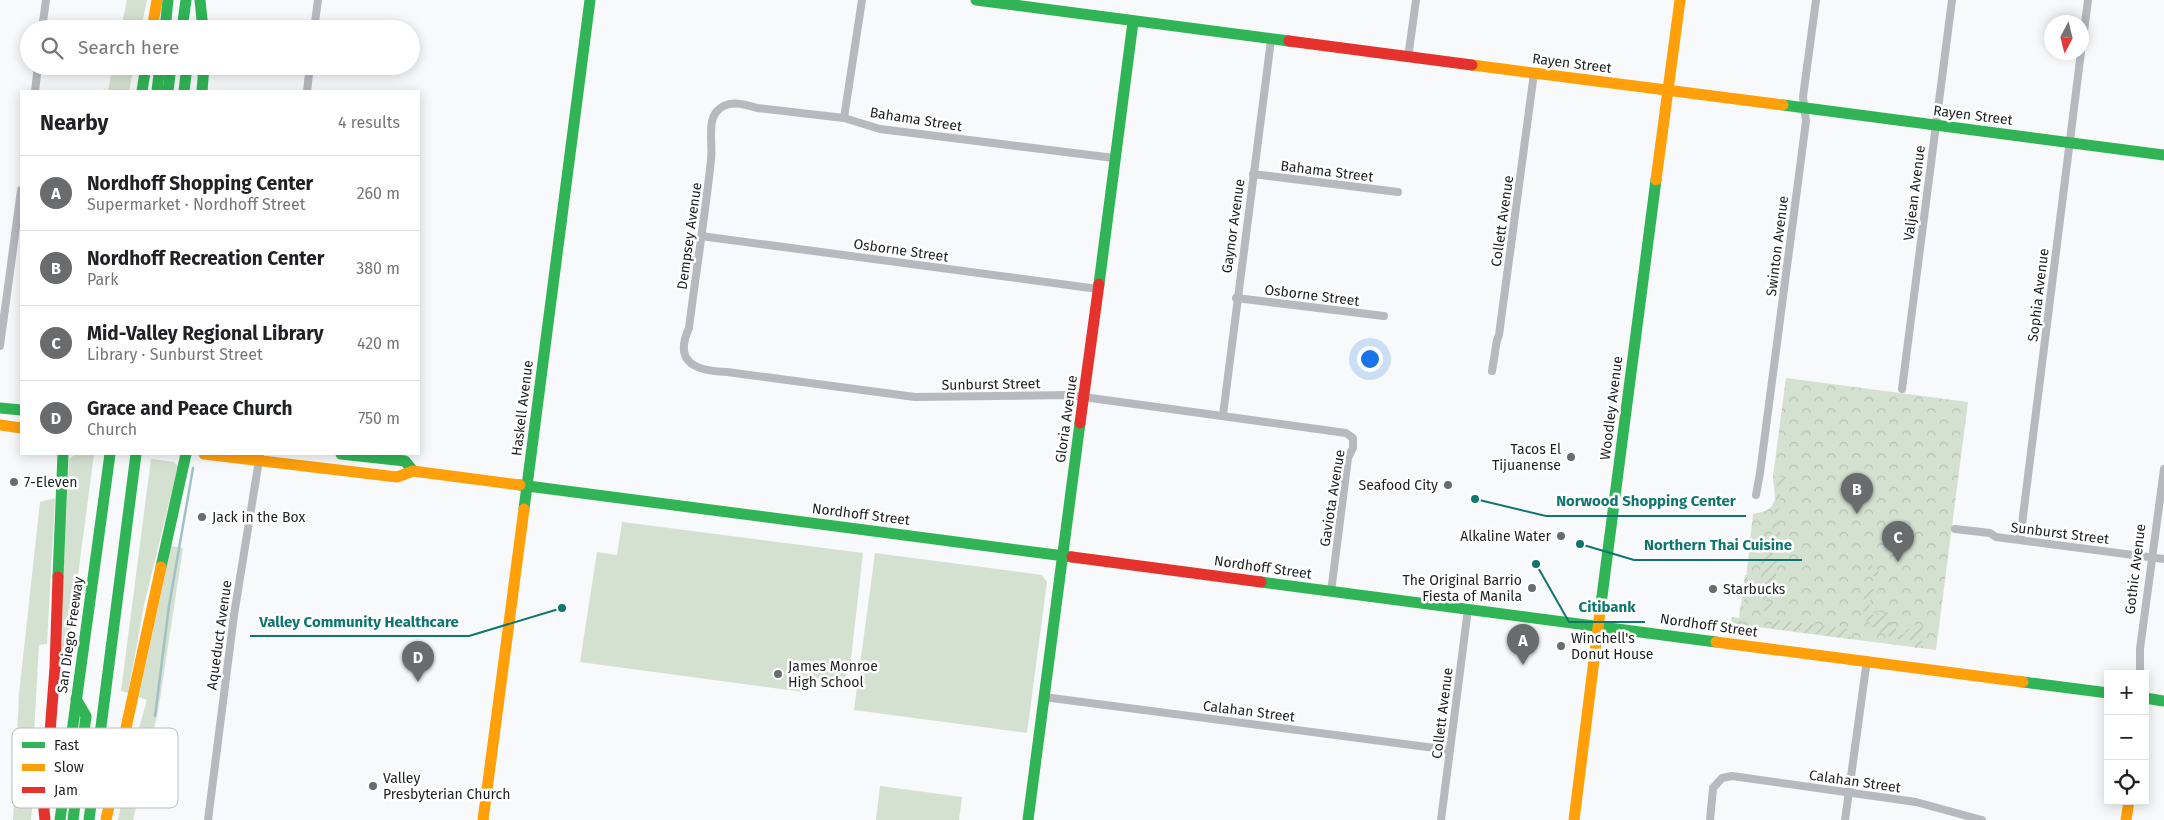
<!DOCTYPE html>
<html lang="en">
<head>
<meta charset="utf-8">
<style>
  body { margin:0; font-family:"Fira Sans",sans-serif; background:#f2f2f2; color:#202124 }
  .controls { position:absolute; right:15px; bottom:15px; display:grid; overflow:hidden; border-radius:0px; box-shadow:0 2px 12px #0003 }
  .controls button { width:45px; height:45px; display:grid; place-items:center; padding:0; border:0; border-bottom:1px solid #e0e0e0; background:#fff; color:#202124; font:25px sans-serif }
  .compass { position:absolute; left:2044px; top:15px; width:45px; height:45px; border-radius:50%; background:#fff; box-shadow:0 2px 12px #0003; rotate:187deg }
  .you { position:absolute; left:1369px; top:358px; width:18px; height:18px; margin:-12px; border:4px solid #fff; border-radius:50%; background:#1a73e8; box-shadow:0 0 0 8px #1a73e833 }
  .badge { display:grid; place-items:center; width:32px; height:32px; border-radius:50%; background:#6a6b6d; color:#fff; font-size:16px; font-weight:700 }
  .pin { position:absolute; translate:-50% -41px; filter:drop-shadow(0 1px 2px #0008) }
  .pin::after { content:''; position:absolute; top:26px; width:18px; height:15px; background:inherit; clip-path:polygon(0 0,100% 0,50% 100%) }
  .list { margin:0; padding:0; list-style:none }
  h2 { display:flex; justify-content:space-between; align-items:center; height:65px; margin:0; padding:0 20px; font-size:21px }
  h2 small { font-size:16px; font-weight:400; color:#757577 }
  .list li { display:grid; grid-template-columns:32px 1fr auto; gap:15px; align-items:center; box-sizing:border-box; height:75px; padding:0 20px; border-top:1px solid #e0e0e0 }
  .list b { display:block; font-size:19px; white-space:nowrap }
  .list p { margin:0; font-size:16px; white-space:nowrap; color:#757577 }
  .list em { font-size:16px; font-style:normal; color:#757577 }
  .icon { flex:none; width:28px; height:28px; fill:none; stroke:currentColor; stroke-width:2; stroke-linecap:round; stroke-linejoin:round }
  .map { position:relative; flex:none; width:2164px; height:820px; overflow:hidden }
  .search { position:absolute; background:#fff; box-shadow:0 2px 12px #0003; left:20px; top:20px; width:400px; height:55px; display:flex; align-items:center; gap:12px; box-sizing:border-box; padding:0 18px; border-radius:28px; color:#757577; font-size:19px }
  .panel { position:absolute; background:#fff; box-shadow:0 2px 12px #0003; left:20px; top:90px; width:400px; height:365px; border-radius:0px }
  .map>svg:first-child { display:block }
</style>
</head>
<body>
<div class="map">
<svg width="2164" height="820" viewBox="0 0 2164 820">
  <defs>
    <pattern id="park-crowns" width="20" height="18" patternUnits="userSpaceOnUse" patternTransform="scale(1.25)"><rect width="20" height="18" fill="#d4e1d0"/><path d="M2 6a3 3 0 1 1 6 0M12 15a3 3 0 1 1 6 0" fill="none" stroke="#b6c1b2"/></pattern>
    <pattern id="garden-furrows" width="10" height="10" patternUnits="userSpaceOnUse" patternTransform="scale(1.25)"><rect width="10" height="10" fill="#d4e1d0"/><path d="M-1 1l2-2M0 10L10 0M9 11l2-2" fill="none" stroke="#b6c1b2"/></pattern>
  </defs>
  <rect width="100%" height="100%" fill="#f7f9fb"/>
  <!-- grass -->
  <g fill="#d4e1d0">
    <polygon points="127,0 147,0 141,29 121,29"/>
    <polygon points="113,66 134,66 129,91 108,91"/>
    <polygon points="76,454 94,454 66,666 59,668 69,459"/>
    <polygon points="151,459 174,462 178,466 144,605 128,693 121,691"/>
    <polygon points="55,498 47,644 39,645 34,734 35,776 31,820 13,820 19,694 40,502"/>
    <polygon points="622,522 863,553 850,668 842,682 807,677 804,692 580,662 597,552 617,555"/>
    <polygon points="171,546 183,548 158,712 133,820 118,820 132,752 147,700 139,697"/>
    <polygon points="875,553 1042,575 1047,582 1027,733 854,710"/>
    <polygon points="880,786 962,797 959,820 876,820"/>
  </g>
  <!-- park -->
  <polygon fill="url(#park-crowns)" points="1786,378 1968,402 1936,650 1741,625 1753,514 1766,511 1772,506 1775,499 1773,476"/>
  <!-- garden -->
  <g fill="url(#garden-furrows)">
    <polygon points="1773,476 1792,478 1791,484 1775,486"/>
    <polygon points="1781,486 1776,530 1780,531 1780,537 1775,537 1773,550 1778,552 1778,555 1775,582 1769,584 1766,601 1772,604 1771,610 1767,614 1762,607 1765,587 1761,580 1760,567 1763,558 1769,550 1776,501 1775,488"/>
    <polygon points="1868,563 1877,569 1881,577 1868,575"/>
    <polygon points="1745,575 1747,575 1741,625 1731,623 1732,617 1739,618"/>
    <polygon points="1868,588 1879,590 1870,600 1869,610 1883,612 1882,614 1862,611 1865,590"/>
    <polygon points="1885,612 1892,613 1890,626 1895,627 1898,634 1903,635 1908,629 1913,629 1914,625 1923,626 1921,648 1915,648 1915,643 1911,640 1894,639 1877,631 1868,621 1862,620 1862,613 1884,616"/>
    <polygon points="1780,620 1848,629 1851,633 1850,639 1770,628 1774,621"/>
  </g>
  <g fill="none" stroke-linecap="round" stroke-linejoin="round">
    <!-- stream -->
    <polyline stroke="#a0c2c5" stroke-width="2.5" points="155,716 169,606 193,468"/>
    <!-- street -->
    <g stroke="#b6b9be" stroke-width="8">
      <polyline points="42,29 46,0"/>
      <polyline points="314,29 318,0"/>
      <polyline points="2082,47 2088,0"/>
      <polyline points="1408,58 1416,0"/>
      <polyline points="35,91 38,66"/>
      <polyline points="307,91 310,66"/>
      <polyline points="844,118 862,0"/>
      <path d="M 1114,158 L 880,129 L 844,118 L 757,108 C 744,104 728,99 717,111 C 707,122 713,145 711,160 C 705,216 696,272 689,328 C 673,363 696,371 727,372 L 915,397 L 1069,395 L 1346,433 L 1353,438 L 1353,448 L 1348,458 L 1331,592"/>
      <polyline points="1253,174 1398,192"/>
      <polyline points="701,236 1098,289"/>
      <polyline points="1236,298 1384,316"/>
      <polyline points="0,346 21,190"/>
      <polyline points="1492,371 1497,340 1499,335 1534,73"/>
      <polyline points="1902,389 1952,0"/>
      <polyline points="1223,415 1271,40"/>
      <polyline points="1756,495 1760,473 1806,121 1803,97 1816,0"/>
      <polyline points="1955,529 1990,533 1996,537 2164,559"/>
      <polyline points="2020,540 2081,52"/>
      <polyline points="2140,674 2140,649 2164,469"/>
      <polyline points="1044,697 1450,750"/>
      <polyline points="208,820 234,615 260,454"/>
      <polyline points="1441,820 1468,609"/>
      <polyline points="1710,820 1713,788 1722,778 1732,776 1916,802 1982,820"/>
      <polyline points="1845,820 1867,660"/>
    </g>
    <!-- fast -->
    <g stroke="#30b455" stroke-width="11">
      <polyline points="200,0 203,29"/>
      <polyline points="976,0 1289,41"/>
      <polyline points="165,29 168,0"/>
      <polyline points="182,29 186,0"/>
      <polyline points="142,91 146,66"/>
      <polyline points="157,91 160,66"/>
      <polyline points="168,91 171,66"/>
      <polyline points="184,91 187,66"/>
      <polyline points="202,91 204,66"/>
      <polyline points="1783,105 2164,155"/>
      <polyline points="1099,284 1133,22"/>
      <polyline points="0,408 21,410"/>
      <polyline points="341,454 405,461 413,471"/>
      <polyline points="520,485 1072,557"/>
      <polyline points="524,509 590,0"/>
      <polyline points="161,567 186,454"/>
      <polyline points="58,577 63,454"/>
      <polyline points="1261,582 1716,642"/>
      <polyline points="1601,604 1656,180"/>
      <polyline points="2023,682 2108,693"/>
      <polyline points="2145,698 2164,701"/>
      <polyline points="60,820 110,454"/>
      <polyline points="73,820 86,716 76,699"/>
      <polyline points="89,820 136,454"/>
      <polyline points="1028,820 1080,423"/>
    </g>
    <!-- slow -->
    <g stroke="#ff9f0a" stroke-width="11">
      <polyline points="152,29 157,0"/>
      <polyline points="1472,65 1783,105"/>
      <polyline points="1656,180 1680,0"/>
      <polyline points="0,425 21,428"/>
      <polyline points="204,454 397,477 413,471 520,485"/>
      <polyline points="1716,642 2023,682"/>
      <polyline points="106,820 161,567"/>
      <polyline points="483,820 524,509"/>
      <polyline points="1574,820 1601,604"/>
      <polyline points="2126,820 2129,801"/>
    </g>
    <!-- jam -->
    <g stroke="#e5322d" stroke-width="11">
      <polyline points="1289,41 1472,65"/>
      <polyline points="1080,423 1099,284"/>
      <polyline points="1072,557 1261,582"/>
      <polyline points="45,820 44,810 55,668 58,577"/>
    </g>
  </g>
  <!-- markers -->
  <g fill="#6a6b6d" stroke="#fff" stroke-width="2">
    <circle cx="1571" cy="457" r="5"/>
    <circle cx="14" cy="482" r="5"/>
    <circle cx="1448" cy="485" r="5"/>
    <circle cx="202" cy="517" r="5"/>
    <circle cx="1561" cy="536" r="5"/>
    <circle cx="1532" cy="588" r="5"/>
    <circle cx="1713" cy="589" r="5"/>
    <circle cx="1561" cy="646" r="5"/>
    <circle cx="778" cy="674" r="5"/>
    <circle cx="373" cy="786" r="5"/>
  </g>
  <g text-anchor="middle" stroke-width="5" stroke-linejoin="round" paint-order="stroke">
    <!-- street labels -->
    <g font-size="14" fill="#1e1f21" stroke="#fff">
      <text transform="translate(1572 63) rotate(7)" y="5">Rayen Street</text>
      <text transform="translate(1973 115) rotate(7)" y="5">Rayen Street</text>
      <text transform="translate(916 119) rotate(9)" y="5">Bahama Street</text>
      <text transform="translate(1327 171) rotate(7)" y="5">Bahama Street</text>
      <text transform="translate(1914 193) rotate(-83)" y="5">Valjean Avenue</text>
      <text transform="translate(1502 221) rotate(-82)" y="5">Collett Avenue</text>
      <text transform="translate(1233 226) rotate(-82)" y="5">Gaynor Avenue</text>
      <text transform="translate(689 236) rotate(-82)" y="5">Dempsey Avenue</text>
      <text transform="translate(1777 246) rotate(-83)" y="5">Swinton Avenue</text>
      <text transform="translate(901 250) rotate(8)" y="5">Osborne Street</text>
      <text transform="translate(1312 295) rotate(7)" y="5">Osborne Street</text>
      <text transform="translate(2038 295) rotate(-83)" y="5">Sophia Avenue</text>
      <text transform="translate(991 384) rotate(-1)" y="5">Sunburst Street</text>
      <text transform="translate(522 408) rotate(-83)" y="5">Haskell Avenue</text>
      <text transform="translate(1611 408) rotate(-83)" y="5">Woodley Avenue</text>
      <text transform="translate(1066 419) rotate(-82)" y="5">Gloria Avenue</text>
      <text transform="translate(1332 498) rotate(-81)" y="5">Gaviota Avenue</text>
      <text transform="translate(861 514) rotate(7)" y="5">Nordhoff Street</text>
      <text transform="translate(2060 533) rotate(7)" y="5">Sunburst Street</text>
      <text transform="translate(1263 567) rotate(8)" y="5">Nordhoff Street</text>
      <text transform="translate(2135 569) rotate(-83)" y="5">Gothic Avenue</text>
      <text transform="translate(1709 625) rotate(8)" y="5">Nordhoff Street</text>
      <text transform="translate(70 635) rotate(-82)" y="5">San Diego Freeway</text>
      <text transform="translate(219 635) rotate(-82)" y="5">Aqueduct Avenue</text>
      <text transform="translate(1249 711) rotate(7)" y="5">Calahan Street</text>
      <text transform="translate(1442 713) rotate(-83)" y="5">Collett Avenue</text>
      <text transform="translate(1855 781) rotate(8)" y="5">Calahan Street</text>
    </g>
    <!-- poi labels -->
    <g font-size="14" fill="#1e1f21" stroke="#fff" text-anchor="start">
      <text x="1561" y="454" text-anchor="end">Tacos El<tspan x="1561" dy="16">Tijuanense</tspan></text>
      <text x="24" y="487">7-Eleven</text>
      <text x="1438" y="490" text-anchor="end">Seafood City</text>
      <text x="212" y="522">Jack in the Box</text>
      <text x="1551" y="541" text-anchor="end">Alkaline Water</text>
      <text x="1522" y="585" text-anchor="end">The Original Barrio<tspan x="1522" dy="16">Fiesta of Manila</tspan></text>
      <text x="1723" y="594">Starbucks</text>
      <text x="1571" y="643">Winchell's<tspan x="1571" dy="16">Donut House</tspan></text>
      <text x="788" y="671">James Monroe<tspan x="788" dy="16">High School</tspan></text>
      <text x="383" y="783">Valley<tspan x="383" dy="16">Presbyterian Church</tspan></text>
    </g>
  </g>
  <!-- legend -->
  <rect x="12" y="728" width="166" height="80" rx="8" fill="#fff" stroke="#bcbcbc" stroke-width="1"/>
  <rect x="22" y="742" width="23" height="6" fill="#30b455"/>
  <rect x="22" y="764" width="23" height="7" fill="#ff9f0a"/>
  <rect x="22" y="787" width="23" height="6" fill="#e5322d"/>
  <g font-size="14" fill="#1e1f21">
    <text x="54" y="750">Fast</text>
    <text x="54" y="772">Slow</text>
    <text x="54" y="795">Jam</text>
  </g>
  <!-- callouts -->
  <path fill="none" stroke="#0f766e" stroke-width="2" d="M1475 499L1546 516H1746M1580 544L1634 560H1802M1536 564L1569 622H1645M562 608L469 636H250"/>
  <g fill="#0f766e" stroke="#fff" stroke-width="2">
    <circle cx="1475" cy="499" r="5"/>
    <circle cx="1580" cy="544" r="5"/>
    <circle cx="1536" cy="564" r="5"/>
    <circle cx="562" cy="608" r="5"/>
  </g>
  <g font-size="15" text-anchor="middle" font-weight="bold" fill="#0f766e" stroke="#fff" stroke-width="5" stroke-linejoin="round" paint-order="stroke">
    <text x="1646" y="506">Norwood Shopping Center</text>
    <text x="1718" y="550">Northern Thai Cuisine</text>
    <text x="1607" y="612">Citibank</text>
    <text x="359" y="627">Valley Community Healthcare</text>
  </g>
</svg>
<div class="controls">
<button>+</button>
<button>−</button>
<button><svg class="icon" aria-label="locate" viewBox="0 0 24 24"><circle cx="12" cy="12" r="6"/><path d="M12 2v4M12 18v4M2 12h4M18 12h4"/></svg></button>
</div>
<svg class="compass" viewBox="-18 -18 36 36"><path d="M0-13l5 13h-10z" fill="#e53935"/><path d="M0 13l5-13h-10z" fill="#757577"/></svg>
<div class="you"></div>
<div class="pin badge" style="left:1523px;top:665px">A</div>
<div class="pin badge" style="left:1857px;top:514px">B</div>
<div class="pin badge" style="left:1898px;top:562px">C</div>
<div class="pin badge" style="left:418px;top:682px">D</div>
<div class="search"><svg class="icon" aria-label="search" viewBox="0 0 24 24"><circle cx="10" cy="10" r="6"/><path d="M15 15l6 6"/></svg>Search here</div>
<section class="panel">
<h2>Nearby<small>4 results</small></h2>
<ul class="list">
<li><span class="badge">A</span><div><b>Nordhoff Shopping Center</b><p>Supermarket · Nordhoff Street</p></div><em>260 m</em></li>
<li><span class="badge">B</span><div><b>Nordhoff Recreation Center</b><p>Park</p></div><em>380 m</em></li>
<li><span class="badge">C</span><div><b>Mid-Valley Regional Library</b><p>Library · Sunburst Street</p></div><em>420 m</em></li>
<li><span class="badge">D</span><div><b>Grace and Peace Church</b><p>Church</p></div><em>750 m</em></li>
</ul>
</section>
</div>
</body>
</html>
